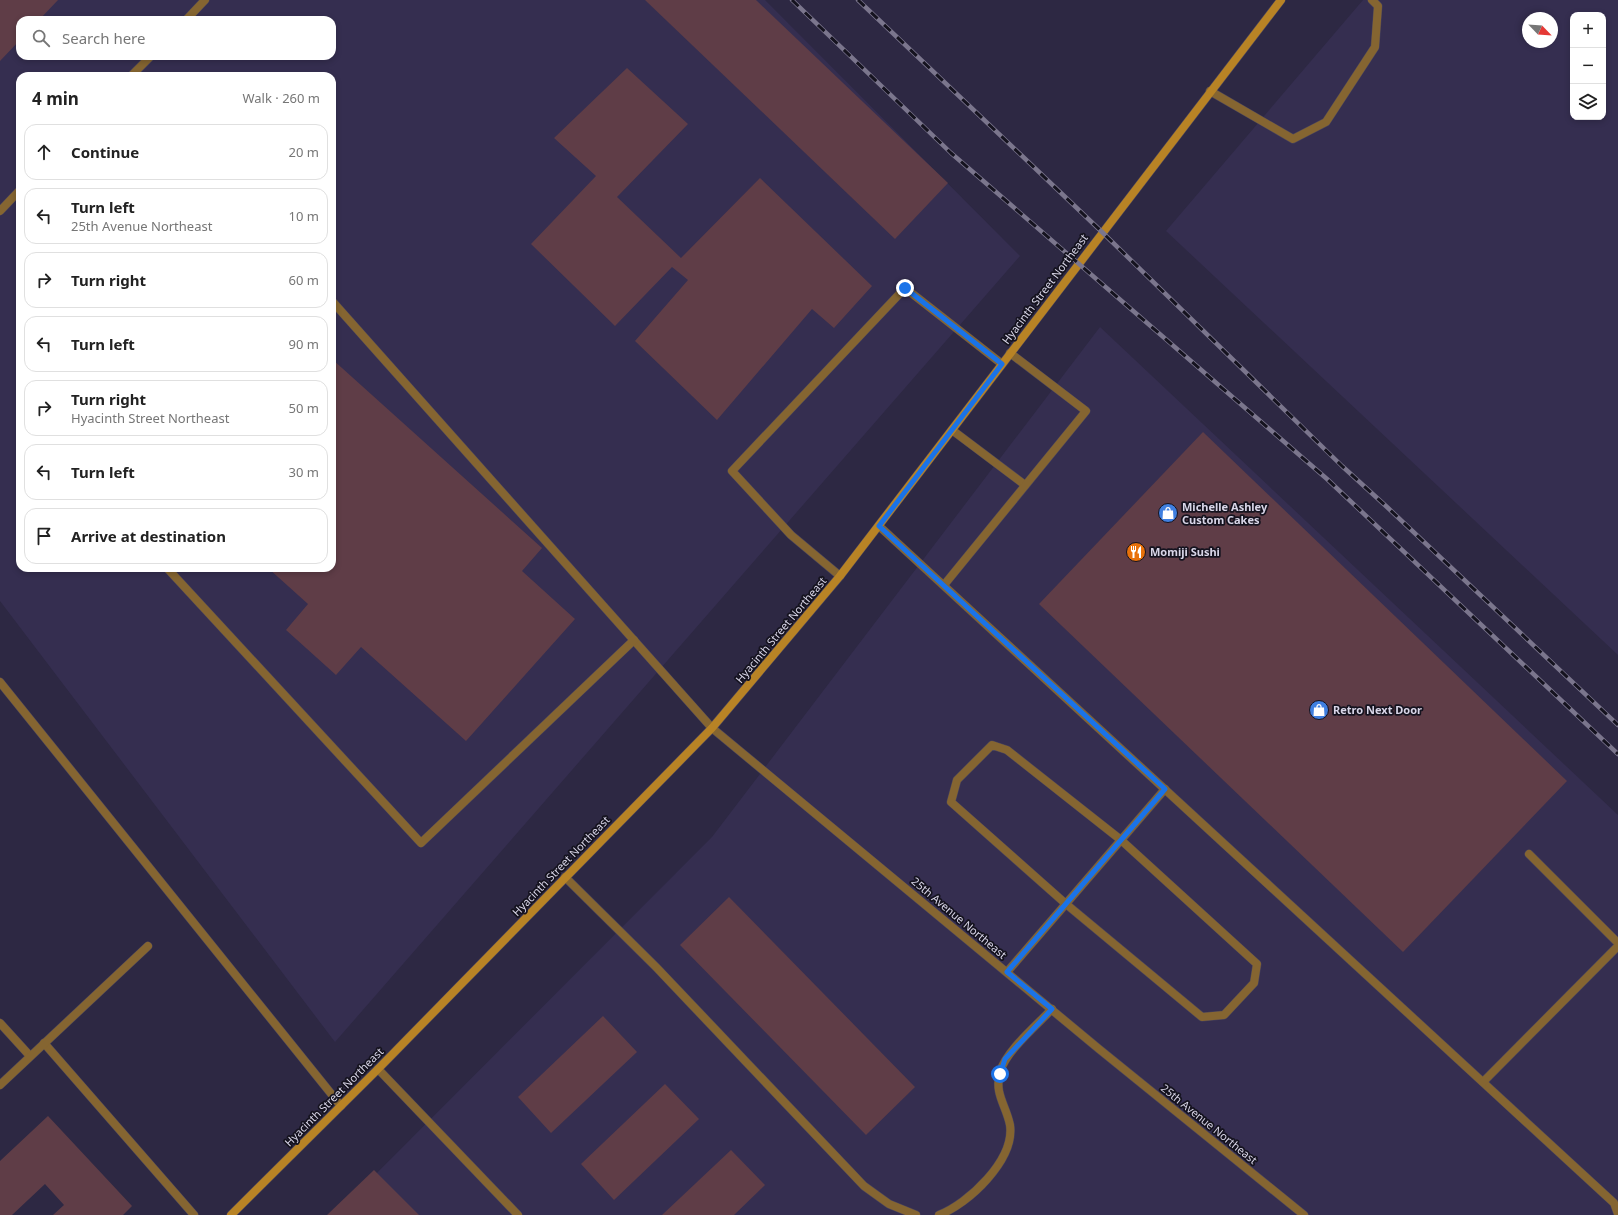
<!DOCTYPE html>
<html lang="en">
<head>
<meta charset="utf-8">
<style>
  body { margin:0; font-family:"Noto Sans",sans-serif; background:#f2f2f2; color:#222 }
  .controls { position:absolute; right:12px; top:12px; display:grid; overflow:hidden; border-radius:8px; box-shadow:0 2px 6px #0003 }
  .controls button { width:36px; height:36px; display:grid; place-items:center; padding:0; border:0; border-bottom:1px solid #e0e0e0; background:#fff; color:#222; font:20px sans-serif }
  .compass { position:absolute; left:1522px; top:12px; width:36px; height:36px; border-radius:50%; background:#fff; box-shadow:0 2px 6px #0003; rotate:115deg }
  .stop { position:absolute; width:12px; height:12px; margin:-9px; border:3px solid #1a73e8; border-radius:50%; background:#fff }
  .stop.end { background:#1a73e8; border-color:#fff; box-shadow:0 1px 4px #0008 }
  .list { margin:0; padding:0; list-style:none }
  h2 { display:flex; justify-content:space-between; align-items:center; height:52px; margin:0; padding:0 16px; font-size:17px }
  h2 small { font-size:13px; font-weight:400; color:#767676 }
  .list li { display:grid; grid-template-columns:26px 1fr auto; gap:12px; align-items:center; box-sizing:border-box; height:56px; margin:0 8px 8px; padding:0 8px; border:1px solid #e0e0e0; border-radius:12px }
  .list b { display:block; font-size:15px; white-space:nowrap }
  .list p { margin:0; font-size:13px; white-space:nowrap; color:#767676 }
  .list em { font-size:13px; font-style:normal; color:#767676 }
  .icon { flex:none; width:22px; height:22px; fill:none; stroke:currentColor; stroke-width:2; stroke-linecap:round; stroke-linejoin:round }
  .map { position:relative; flex:none; width:1618px; height:1215px; overflow:hidden }
  .search { position:absolute; background:#fff; box-shadow:0 2px 6px #0003; left:16px; top:16px; width:320px; height:44px; display:flex; align-items:center; gap:10px; box-sizing:border-box; padding:0 14px; border-radius:12px; color:#767676; font-size:15px }
  .panel { position:absolute; background:#fff; box-shadow:0 2px 6px #0003; left:16px; top:72px; width:320px; height:500px; border-radius:12px }
  .map>svg:first-child { display:block }
</style>
</head>
<body>
<div class="map">
<svg width="1618" height="1215" viewBox="0 0 1618 1215">
  <rect width="100%" height="100%" fill="#2d2843"/>
  <!-- built -->
  <g fill="#352e50" fill-rule="evenodd">
    <path d="M 0,0 L 765,0 L 1020,256 L 335,1042 L 0,601 ZM 20,20 L 332,20 L 332,56 L 20,56 ZM 20,76 L 332,76 L 332,568 L 20,568 Z"/>
    <path d="M 1363,0 L 1618,0 L 1618,655 L 1166,231 ZM 1573,15 L 1603,15 L 1603,117 L 1573,117 ZM 1528,18 L 1552,18 L 1552,42 L 1528,42 Z"/>
    <polygon points="1100,327 1618,815 1618,1215 335,1215 712,837"/>
  </g>
  <!-- building -->
  <g fill="#5f3d47">
    <polygon points="0,0 58,0 39,20 20,20 20,40 0,61"/>
    <polygon points="645,0 756,0 948,183 895,239"/>
    <polygon points="627,68 688,124 617,197 681,258 760,178 872,286 834,328 812,309 717,420 635,341 688,280 672,267 615,326 531,244 596,176 554,138"/>
    <polygon points="332,359 542,548 522,571 575,619 466,741 361,647 336,675 286,630 308,604 268,568 332,568"/>
    <polygon points="1203,432 1567,781 1403,952 1039,604"/>
    <polygon points="729,897 915,1087 866,1135 680,945"/>
    <polygon points="603,1016 637,1052 551,1133 518,1097"/>
    <polygon points="665,1084 699,1119 614,1200 581,1164"/>
    <polygon points="48,1116 132,1206 123,1215 53,1215 64,1205 45,1184 12,1215 0,1215 0,1161"/>
    <polygon points="731,1150 765,1185 734,1215 662,1215"/>
    <polygon points="374,1170 419,1215 327,1215"/>
  </g>
  <g fill="none" stroke-linecap="round" stroke-linejoin="round">
    <defs>
      <g id="service">
        <polyline points="186,20 205,0"/>
        <polyline points="131,76 151,56"/>
        <polyline points="1210,91 1293,139 1326,122 1375,47 1378,6 1372,0"/>
        <polyline points="0,211 20,190"/>
        <polyline points="332,301 712,728"/>
        <polyline points="952,430 1025,485"/>
        <polyline points="879,526 1614,1203 1618,1214"/>
        <polyline points="167,568 421,843 634,640"/>
        <polyline points="840,576 791,535 732,471 905,288 1002,364"/>
        <polyline points="944,585 1086,411 1010,353"/>
        <polyline points="0,682 341,1106"/>
        <polygon points="992,745 1007,750 1121,840 1257,964 1254,983 1224,1015 1202,1017 1066,904 951,802 957,780"/>
        <polyline points="1529,854 1618,943"/>
        <polyline points="565,877 656,967 864,1186 889,1204 916,1215"/>
        <polyline points="1007,972 1165,789"/>
        <polyline points="0,1023 30,1056"/>
        <polyline points="44,1043 194,1215"/>
        <polyline points="378,1069 518,1215"/>
        <polyline points="1483,1082 1618,946"/>
        <polyline points="0,1085 148,946"/>
        <path d="M 939,1215 C 968,1204 1015,1160 1010,1125 C 1006,1105 994,1094 1000,1072 C 1006,1051 1036,1026 1052,1009"/>
      </g>
      <polyline id="tertiary" points="712,728 1099,1049 1304,1215"/>
      <polyline id="secondary" points="231,1215 378,1069 712,728 840,576 1281,0"/>
    </defs>
    <!-- service casing -->
    <use href="#service" stroke="#49445d" stroke-width="9"/>
    <!-- tertiary casing -->
    <use href="#tertiary" stroke="#49445d" stroke-width="9"/>
    <!-- secondary casing -->
    <use href="#secondary" stroke="#49445d" stroke-width="9"/>
    <!-- service -->
    <use href="#service" stroke="#856531" stroke-width="8"/>
    <!-- tertiary -->
    <use href="#tertiary" stroke="#856531" stroke-width="8"/>
    <!-- secondary -->
    <use href="#secondary" stroke="#b88325" stroke-width="8"/>
    <defs>
      <g id="rail">
        <polyline points="792,0 951,153 1327,479 1618,754"/>
        <polyline points="858,0 1102,232 1342,466 1387,507 1618,725"/>
      </g>
    </defs>
    <!-- rail casing -->
    <use href="#rail" stroke="#7b768d" stroke-width="4.5"/>
    <!-- rail -->
    <use href="#rail" stroke="#15131f" stroke-width="3" stroke-dasharray="9" stroke-linecap="butt"/>
  </g>
  <g fill="none" stroke-linecap="round" stroke-linejoin="round">
    <!-- route -->
    <polyline stroke="#1a73e8" stroke-width="5" points="905,288 1002,364 879,526 1165,789 1007,972 1052,1009 1005,1059 1000,1074"/>
  </g>
  <!-- icons -->
  <defs>
    <symbol id="shop-disc" viewBox="-11 -11 22 22"><circle r="9.5" fill="#3f7fe0" stroke="#15131f"/><path d="M-5-2.5h2.3a2.7 3.5 0 0 1 5.4 0H5L5.5 6h-11ZM-1.5-2.5h3a1.5 2.3 0 0 0-3 0Z" fill="#fff"/></symbol>
    <symbol id="restaurant-disc" viewBox="-11 -11 22 22"><circle r="9.5" fill="#e8710a" stroke="#15131f"/><path d="M-5-6h1v4h1v-4h1v4h1v-4h1v5L-1.5 .5V6h-2V.5L-5-1ZM5-6V6H3V1.5H1.5Q1.5-4 5-6Z" fill="#fff"/></symbol>
  </defs>
  <g fill-rule="evenodd">
    <use href="#shop-disc" x="1157" y="502" width="22" height="22"/>
    <use href="#restaurant-disc" x="1125" y="541" width="22" height="22"/>
    <use href="#shop-disc" x="1308" y="699" width="22" height="22"/>
  </g>
  <g text-anchor="middle" stroke-width="3.5" stroke-linejoin="round" paint-order="stroke">
    <!-- street labels -->
    <g font-size="11" fill="#d9d6e8" stroke="#15131f">
      <text transform="translate(1045 289) rotate(-53)" y="4">Hyacinth Street Northeast</text>
      <text transform="translate(781 630) rotate(-50)" y="4">Hyacinth Street Northeast</text>
      <text transform="translate(561 866) rotate(-46)" y="4">Hyacinth Street Northeast</text>
      <text transform="translate(959 918) rotate(40)" y="4">25th Avenue Northeast</text>
      <text transform="translate(334 1097) rotate(-45)" y="4">Hyacinth Street Northeast</text>
      <text transform="translate(1209 1124) rotate(39)" y="4">25th Avenue Northeast</text>
    </g>
    <!-- poi labels -->
    <g font-size="11" font-weight="bold" fill="#d9d6e8" stroke="#15131f" text-anchor="start">
      <text x="1182" y="511">Michelle Ashley<tspan x="1182" dy="13">Custom Cakes</tspan></text>
      <text x="1150" y="556">Momiji Sushi</text>
      <text x="1333" y="714">Retro Next Door</text>
    </g>
  </g>
</svg>
<div class="controls">
<button>+</button>
<button>−</button>
<button><svg class="icon" aria-label="layers" viewBox="0 0 24 24"><path d="M12 4l9 5-9 5-9-5zM3 14l9 5 9-5"/></svg></button>
</div>
<svg class="compass" viewBox="-18 -18 36 36"><path d="M0-13l5 13h-10z" fill="#e53935"/><path d="M0 13l5-13h-10z" fill="#767676"/></svg>
<div class="stop" style="left:1000px;top:1074px"></div>
<div class="stop end" style="left:905px;top:288px"></div>
<div class="search"><svg class="icon" aria-label="search" viewBox="0 0 24 24"><circle cx="10" cy="10" r="6"/><path d="M15 15l6 6"/></svg>Search here</div>
<section class="panel">
<h2>4 min<small>Walk · 260 m</small></h2>
<ul class="list">
<li><svg class="icon" aria-label="ahead" viewBox="0 0 24 24"><path d="M12 20V5M6 11l6-6 6 6"/></svg><div><b>Continue</b></div><em>20 m</em></li>
<li><svg class="icon" aria-label="left" viewBox="0 0 24 24"><path d="M17 20v-9H6M10 6l-5 5 5 5"/></svg><div><b>Turn left</b><p>25th Avenue Northeast</p></div><em>10 m</em></li>
<li><svg class="icon" aria-label="right" viewBox="0 0 24 24"><path d="M7 20v-9h11M14 6l5 5-5 5"/></svg><div><b>Turn right</b></div><em>60 m</em></li>
<li><svg class="icon" aria-label="left" viewBox="0 0 24 24"><path d="M17 20v-9H6M10 6l-5 5 5 5"/></svg><div><b>Turn left</b></div><em>90 m</em></li>
<li><svg class="icon" aria-label="right" viewBox="0 0 24 24"><path d="M7 20v-9h11M14 6l5 5-5 5"/></svg><div><b>Turn right</b><p>Hyacinth Street Northeast</p></div><em>50 m</em></li>
<li><svg class="icon" aria-label="left" viewBox="0 0 24 24"><path d="M17 20v-9H6M10 6l-5 5 5 5"/></svg><div><b>Turn left</b></div><em>30 m</em></li>
<li><svg class="icon" aria-label="arrive" viewBox="0 0 24 24"><path d="M6 21V4h12l-3 4 3 4H6"/></svg><div><b>Arrive at destination</b></div></li>
</ul>
</section>
</div>
</body>
</html>
